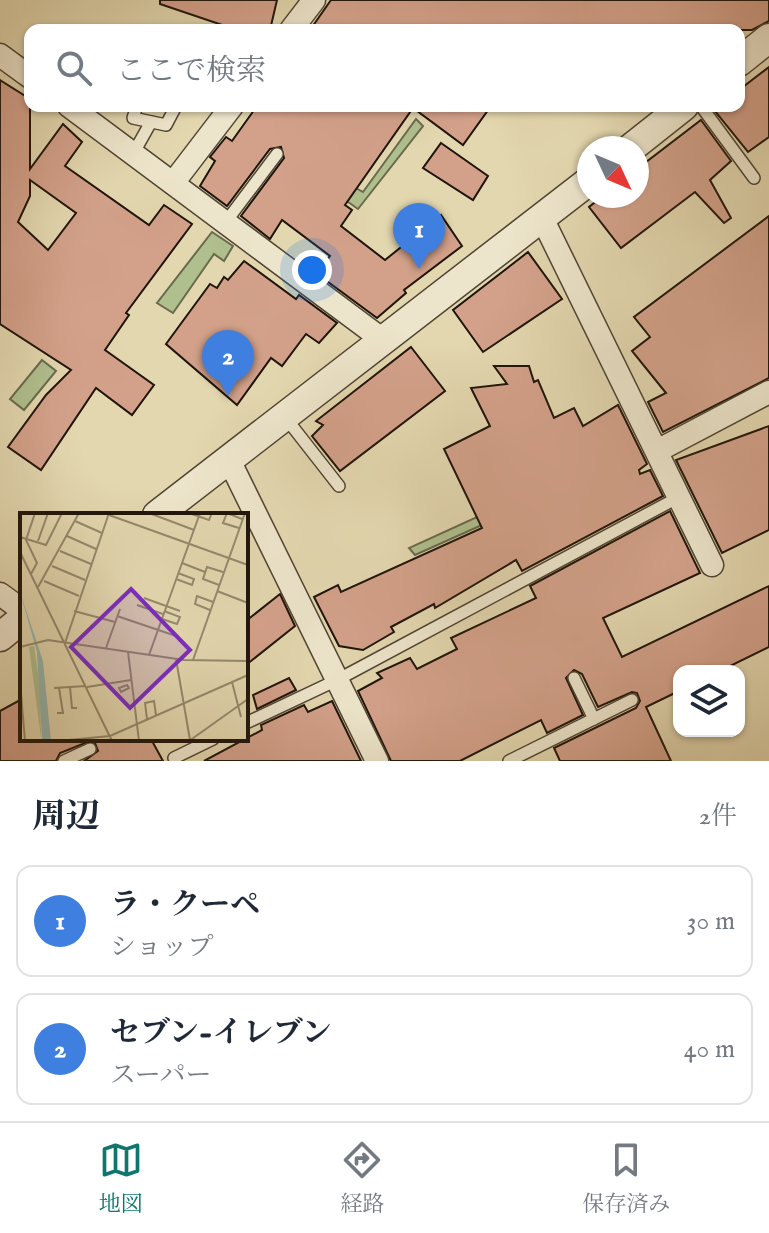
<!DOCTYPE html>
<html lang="ja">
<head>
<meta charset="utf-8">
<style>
  body { margin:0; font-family:"IM FELL English","Noto Serif JP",serif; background:#f2f2f3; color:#1f2937 }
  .controls { position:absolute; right:24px; bottom:24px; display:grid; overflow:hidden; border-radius:16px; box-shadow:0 2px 6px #0004 }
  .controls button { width:72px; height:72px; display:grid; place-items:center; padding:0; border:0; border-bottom:2px solid #e0e1e3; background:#fff; color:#1f2937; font:40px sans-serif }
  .compass { position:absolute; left:577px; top:136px; width:72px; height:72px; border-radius:50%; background:#fff; box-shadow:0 2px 6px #0004; rotate:134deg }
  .you { position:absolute; left:312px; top:270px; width:28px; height:28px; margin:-20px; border:6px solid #fff; border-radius:50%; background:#1a73e8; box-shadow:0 0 0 12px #1a73e833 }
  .badge { display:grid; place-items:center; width:52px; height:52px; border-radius:50%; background:#0f766e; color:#fff; font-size:26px; font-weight:700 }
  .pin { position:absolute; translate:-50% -66px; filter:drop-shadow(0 2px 4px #0008) }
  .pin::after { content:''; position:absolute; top:42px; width:28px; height:24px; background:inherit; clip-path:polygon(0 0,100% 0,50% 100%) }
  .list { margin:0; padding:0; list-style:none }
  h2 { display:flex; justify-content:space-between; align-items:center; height:104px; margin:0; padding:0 32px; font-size:34px }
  h2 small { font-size:26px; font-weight:400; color:#747a83 }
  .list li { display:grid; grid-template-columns:52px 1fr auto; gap:24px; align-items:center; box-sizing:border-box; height:112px; margin:0 16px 16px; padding:0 16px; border:2px solid #e0e1e3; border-radius:16px }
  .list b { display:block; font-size:30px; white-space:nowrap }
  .list p { margin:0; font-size:26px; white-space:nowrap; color:#747a83 }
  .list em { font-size:26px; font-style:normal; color:#747a83 }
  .icon { flex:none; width:44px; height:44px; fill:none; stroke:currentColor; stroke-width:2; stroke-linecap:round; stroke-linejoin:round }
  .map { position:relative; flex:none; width:769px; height:761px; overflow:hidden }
  .search { position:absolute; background:#fff; box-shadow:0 2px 6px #0004; left:24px; right:24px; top:24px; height:88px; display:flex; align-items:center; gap:20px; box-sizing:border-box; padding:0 28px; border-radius:16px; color:#747a83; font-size:30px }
  .sheet { height:360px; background:#fff }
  nav { display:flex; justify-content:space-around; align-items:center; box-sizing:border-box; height:112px; border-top:2px solid #e0e1e3; background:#fff; font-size:22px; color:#747a83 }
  nav a { display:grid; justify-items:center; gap:4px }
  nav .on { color:#0f766e }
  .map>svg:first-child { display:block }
</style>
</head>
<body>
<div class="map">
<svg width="769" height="761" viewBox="0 0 769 761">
  <rect width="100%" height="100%" fill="#e3d7af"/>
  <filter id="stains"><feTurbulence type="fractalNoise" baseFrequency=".0025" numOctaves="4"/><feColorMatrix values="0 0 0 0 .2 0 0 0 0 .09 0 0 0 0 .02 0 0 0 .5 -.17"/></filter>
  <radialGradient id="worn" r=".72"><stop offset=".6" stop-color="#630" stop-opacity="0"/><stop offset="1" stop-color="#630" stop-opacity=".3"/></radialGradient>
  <!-- green -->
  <g fill="#b0bf8e" stroke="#686a4c" stroke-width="2">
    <polygon points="416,119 423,126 358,209 324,185 331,174 363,192"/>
    <polygon points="212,232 233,246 224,261 214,254 173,313 157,303"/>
    <polygon points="42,360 56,371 24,410 10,399"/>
    <polygon points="477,517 482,525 415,555 409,548"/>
  </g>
  <!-- building -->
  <g fill="#d3a18a" stroke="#1f140a" stroke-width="2" fill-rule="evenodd">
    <polygon points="160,0 277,0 270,30 237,30 160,4"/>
    <polygon points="331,0 769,0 769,21 752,30 310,30"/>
    <polygon points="769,67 769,137 748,152 714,110 719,106 739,106 739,90"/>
    <path d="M 0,80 L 30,99 L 30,169 L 63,124 L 82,142 L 65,166 L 149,225 L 164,205 L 192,224 L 126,313 L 129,315 L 105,350 L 154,385 L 132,415 L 96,388 L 41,470 L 8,447 L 46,395 L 71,370 L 0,324 ZM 30,180 L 76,213 L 48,250 L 18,222 L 30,196 Z"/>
    <polygon points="257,106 491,106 463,145 413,108 345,205 352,210 341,226 385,260 441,215 462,246 404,290 406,293 377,318 316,273 330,256 282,220 270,239 241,216 284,158 281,147 270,149 227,206 200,186 215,161 210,157 226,137 232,141"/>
    <polygon points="701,120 731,161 710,180 731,218 724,223 695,192 621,248 589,207 603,196 637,196 637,169"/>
    <polygon points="441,143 488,176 473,200 423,168"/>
    <polygon points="769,216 769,378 663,432 648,402 666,393 632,351 650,337 634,317"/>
    <polygon points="528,252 562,299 483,352 453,310"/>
    <polygon points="244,261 296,299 299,295 337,323 319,343 306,334 282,366 271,358 237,405 166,344 210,284 217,288 224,277 228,280"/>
    <polygon points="411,347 445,391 340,471 312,436 323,425 316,421"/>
    <polygon points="494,366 529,366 534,382 538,380 554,418 574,408 583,426 618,405 647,464 639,470 640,474 650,470 663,496 522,571 516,560 435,608 434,604 391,627 394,632 363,650 339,646 314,597 338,585 341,592 482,528 444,449 490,426 471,388 507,384"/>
    <polygon points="769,426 769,530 722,553 676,460"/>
    <polygon points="670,511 700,573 603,618 622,657 769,586 769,647 720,671 679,671 679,691 646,707 671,761 560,761 554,748 636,708 640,701 637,693 632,692 598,707 582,674 574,670 566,678 583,715 547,733 541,720 460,761 391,761 358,691 382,678 377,673 410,658 417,669 457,649 451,638 536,598 530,586"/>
    <polygon points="280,594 295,626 246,665 246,621"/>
    <polygon points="289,678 296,690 257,709 253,695"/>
    <polygon points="22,699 22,739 151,739 163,761 84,761 98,751 95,743 90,741 60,753 56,761 0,761 0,711"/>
    <polygon points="332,701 361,761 204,761 262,730 261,725 304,705 308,712"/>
  </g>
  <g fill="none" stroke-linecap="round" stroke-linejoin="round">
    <defs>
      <g id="service">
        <polyline points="137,106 133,118 166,125 176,106"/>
        <polyline points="701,106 754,178"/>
        <polyline points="133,154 151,122"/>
        <polyline points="225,223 277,154"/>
        <polyline points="285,417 339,486"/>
        <polyline points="574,678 594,719"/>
        <polyline points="246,723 337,680 679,497"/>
        <polyline points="174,758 213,739"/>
        <polyline points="64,761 90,749"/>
        <polyline points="509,761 632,700"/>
      </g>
      <g id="minor">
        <polyline points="291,30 314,0"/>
        <polyline points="0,55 30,77"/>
        <polyline points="69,106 383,340"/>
        <polyline points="173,183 232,106"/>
        <polyline points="542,218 712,565"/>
        <polyline points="657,451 769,392"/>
        <polyline points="229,460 377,761"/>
        <polyline points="0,594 22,610"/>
      </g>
      <g id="tertiary">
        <polyline points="739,62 769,38"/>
        <polyline points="631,148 684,106"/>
        <polyline points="157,515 589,181"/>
        <polyline points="0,637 22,619"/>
      </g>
    </defs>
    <!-- service casing -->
    <use href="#service" stroke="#504533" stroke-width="14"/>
    <!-- minor casing -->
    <use href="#minor" stroke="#504533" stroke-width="25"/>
    <!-- tertiary casing -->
    <use href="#tertiary" stroke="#504533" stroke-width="31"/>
    <!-- service -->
    <use href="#service" stroke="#ede5cb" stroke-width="11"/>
    <!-- minor -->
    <use href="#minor" stroke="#ede5cb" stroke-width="22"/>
    <!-- tertiary -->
    <use href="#tertiary" stroke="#ede5cb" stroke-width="28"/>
  </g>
  <!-- overview -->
  <g transform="translate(20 513)">
    <rect width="228" height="228" fill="#e3d7af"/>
    <path d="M 14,133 L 20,173 L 21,225 L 9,134 Z" fill="#b0bf8e"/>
    <path d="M 0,79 L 23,148 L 31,228 L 22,226 L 17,139 Z" fill="#96b8b0"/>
    <path fill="none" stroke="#95896d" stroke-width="2" d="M 129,0 L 174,17M 169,0 L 189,7 L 191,2M 89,2 L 228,52M 55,8 L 82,20M 219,15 L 203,10 L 207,0 L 222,6M 47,23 L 76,36M 0,24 L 26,32 L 42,0M 18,28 L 28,0M 40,38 L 71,51M 0,39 L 92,228M 162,50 L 185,59M 32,53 L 65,67M 11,61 L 17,50 L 6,27 L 15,0M 156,66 L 172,72 L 174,66 L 158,60M 24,68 L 59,83M 199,72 L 183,66 L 187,54 L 203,59M 18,74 L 59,0M 197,78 L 228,90M 124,85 L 160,98M 117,92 L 143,101M 190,97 L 175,91 L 177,83 L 193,89M 54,98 L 95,109M 97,103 L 156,123M 142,106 L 157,111 L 160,104 L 144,98M 45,130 L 89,0M 0,134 L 28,127 L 164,147 L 228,148M 86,135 L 100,96M 108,139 L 119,228M 129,142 L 180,0M 156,146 L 170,227M 173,147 L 225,0M 0,169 L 5,228M 212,169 L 221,204M 107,172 L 109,175 L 101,179 L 99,175 ZM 50,174 L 52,195 L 57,195M 67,174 L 111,167M 34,175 L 66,173M 37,200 L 43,200 L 39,175M 127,206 L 125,190 L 134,188 L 136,202M 38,228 L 90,223 L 228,162M 169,228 L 228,186"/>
    <path fill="#7b2cbf" fill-opacity="0.15" stroke="#7b2cbf" stroke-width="4" d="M 111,76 L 170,137 L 110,195 L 51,134 Z"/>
    <rect width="228" height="228" fill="none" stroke="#1f140a" stroke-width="4"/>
  </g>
  <rect width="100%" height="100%" filter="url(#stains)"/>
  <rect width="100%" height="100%" fill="url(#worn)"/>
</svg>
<div class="controls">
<button><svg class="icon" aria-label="layers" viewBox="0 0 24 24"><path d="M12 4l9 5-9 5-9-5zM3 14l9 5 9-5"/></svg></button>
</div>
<svg class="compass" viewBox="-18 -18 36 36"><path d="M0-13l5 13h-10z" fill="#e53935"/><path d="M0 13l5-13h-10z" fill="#747a83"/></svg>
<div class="you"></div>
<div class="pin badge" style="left:419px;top:269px;background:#3f7fe0">1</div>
<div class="pin badge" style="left:228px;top:396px;background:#3f7fe0">2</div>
<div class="search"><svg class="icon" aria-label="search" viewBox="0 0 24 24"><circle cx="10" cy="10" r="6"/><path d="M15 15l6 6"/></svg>ここで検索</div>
</div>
<section class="sheet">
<h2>周辺<small>2件</small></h2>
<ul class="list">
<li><span class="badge" style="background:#3f7fe0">1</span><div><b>ラ・クーペ</b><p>ショップ</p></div><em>30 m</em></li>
<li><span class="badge" style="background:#3f7fe0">2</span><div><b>セブン-イレブン</b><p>スーパー</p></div><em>40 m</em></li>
</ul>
</section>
<nav>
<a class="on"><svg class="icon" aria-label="map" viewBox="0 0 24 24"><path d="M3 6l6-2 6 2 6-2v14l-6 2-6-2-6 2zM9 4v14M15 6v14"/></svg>地図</a>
<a><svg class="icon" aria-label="directions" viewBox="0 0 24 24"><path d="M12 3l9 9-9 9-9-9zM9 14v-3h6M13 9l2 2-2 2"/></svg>経路</a>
<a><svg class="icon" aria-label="saved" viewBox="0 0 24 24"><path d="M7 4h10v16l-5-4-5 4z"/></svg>保存済み</a>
</nav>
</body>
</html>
